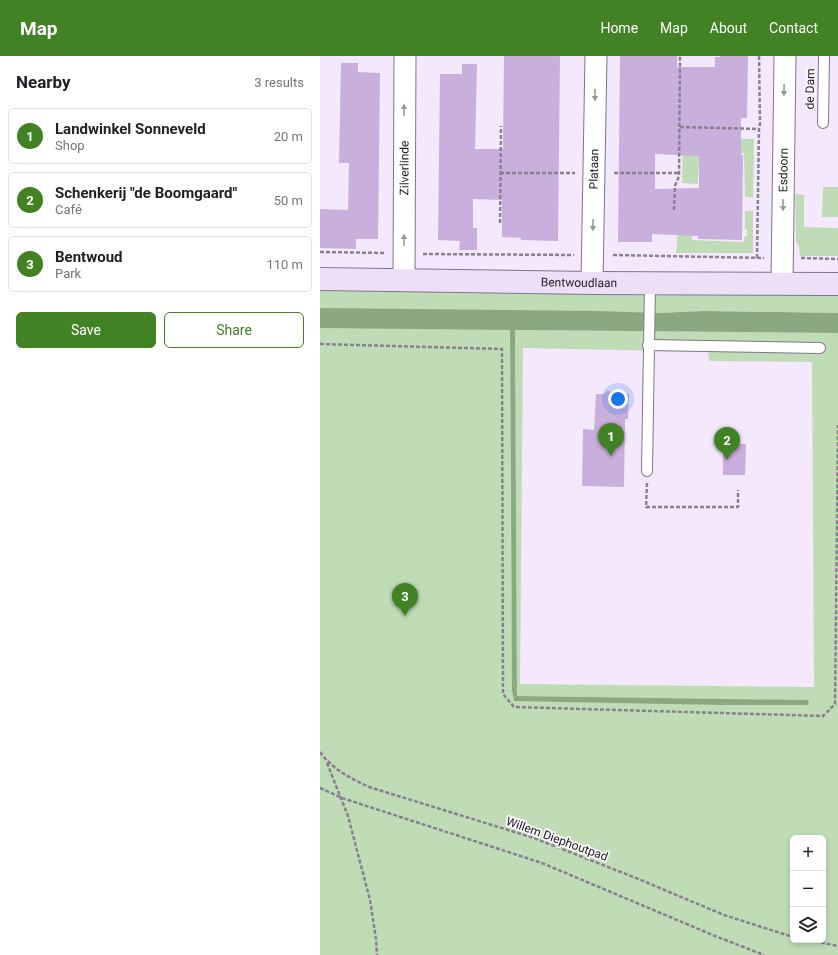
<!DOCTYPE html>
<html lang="en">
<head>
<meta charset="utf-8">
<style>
  body { margin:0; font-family:Roboto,sans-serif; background:#f2f2f2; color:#202124 }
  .controls { position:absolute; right:12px; bottom:12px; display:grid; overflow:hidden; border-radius:6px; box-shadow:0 2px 6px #0003 }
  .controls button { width:36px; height:36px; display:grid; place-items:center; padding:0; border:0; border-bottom:1px solid #e0e0e0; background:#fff; color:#202124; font:20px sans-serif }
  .you { position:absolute; left:298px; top:343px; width:14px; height:14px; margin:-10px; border:3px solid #fff; border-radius:50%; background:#1a73e8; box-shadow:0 0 0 6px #1a73e833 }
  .badge { display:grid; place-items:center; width:26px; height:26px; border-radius:50%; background:#408224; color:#fff; font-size:13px; font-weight:700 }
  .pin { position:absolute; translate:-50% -33px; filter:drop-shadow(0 1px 2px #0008) }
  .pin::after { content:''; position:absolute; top:21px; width:14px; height:12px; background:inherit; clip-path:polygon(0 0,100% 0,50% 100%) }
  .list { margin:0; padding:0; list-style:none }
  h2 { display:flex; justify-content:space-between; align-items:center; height:52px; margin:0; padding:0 16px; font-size:17px }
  h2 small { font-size:13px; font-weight:400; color:#757577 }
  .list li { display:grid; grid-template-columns:26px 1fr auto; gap:12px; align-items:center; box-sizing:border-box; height:56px; margin:0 8px 8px; padding:0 8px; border:1px solid #e0e0e0; border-radius:6px }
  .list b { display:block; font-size:15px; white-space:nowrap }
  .list p { margin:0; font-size:13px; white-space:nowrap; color:#757577 }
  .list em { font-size:13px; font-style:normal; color:#757577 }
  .actions { display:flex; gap:8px; padding:12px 16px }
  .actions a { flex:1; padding:9px 0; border:1px solid #408224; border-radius:6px; text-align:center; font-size:14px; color:#408224 }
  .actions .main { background:#408224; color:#fff }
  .icon { flex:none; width:22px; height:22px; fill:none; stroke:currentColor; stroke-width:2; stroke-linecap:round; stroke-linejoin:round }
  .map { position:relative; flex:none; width:518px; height:899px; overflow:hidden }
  header { display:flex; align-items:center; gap:24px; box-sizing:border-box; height:56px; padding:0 20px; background:#408224; color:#fff }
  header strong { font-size:19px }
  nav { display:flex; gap:22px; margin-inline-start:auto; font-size:14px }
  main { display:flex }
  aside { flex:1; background:#fff }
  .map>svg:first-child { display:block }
</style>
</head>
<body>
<header>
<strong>Map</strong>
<nav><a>Home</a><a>Map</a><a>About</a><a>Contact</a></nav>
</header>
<main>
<aside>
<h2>Nearby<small>3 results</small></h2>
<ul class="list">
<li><span class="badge">1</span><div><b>Landwinkel Sonneveld</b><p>Shop</p></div><em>20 m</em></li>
<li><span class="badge">2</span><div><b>Schenkerij &quot;de Boomgaard&quot;</b><p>Café</p></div><em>50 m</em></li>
<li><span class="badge">3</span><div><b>Bentwoud</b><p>Park</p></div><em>110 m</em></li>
</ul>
<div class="actions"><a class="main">Save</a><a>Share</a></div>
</aside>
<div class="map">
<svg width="518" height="899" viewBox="0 0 518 899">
  <rect width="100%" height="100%" fill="#f4e8fd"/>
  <!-- green -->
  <g fill="#c0dcb6" fill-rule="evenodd">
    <polygon points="418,83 434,83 433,141 425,141 424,97 379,97 378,128 362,127 363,95"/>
    <polygon points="503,131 518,131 518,161 502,161"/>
    <polygon points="475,138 484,139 484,171 518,172 518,200 480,200 479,191 476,185"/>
    <polygon points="425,155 433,155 433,197 356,197 359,161 372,171 372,184 424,186 424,181 427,180 427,173 425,173"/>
    <path d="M 0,232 L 518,236 L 518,257 L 383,255 L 339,257 L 173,254 L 173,273 L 190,274 L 191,529 L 193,643 L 399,649 L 486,649 L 489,647 L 488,644 L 197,640 L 195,274 L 518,277 L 518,899 L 0,899 ZM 203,292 L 388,296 L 389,305 L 492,306 L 494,631 L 200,628 ZM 473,782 L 503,782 L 503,884 L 473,884 Z"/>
  </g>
  <!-- water -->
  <polygon fill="#8ba981" points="0,252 279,255 339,257 383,255 518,257 518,277 195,274 197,640 488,644 489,647 487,649 399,649 194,645 192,635 190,274 0,272"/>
  <!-- building -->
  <g fill="#c9afdb" fill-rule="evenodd">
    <polygon points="184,0 240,0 238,185 201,184 201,182 182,181 182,144 153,143 153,172 157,172 157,194 139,194 140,185 118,184 120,18 142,18 142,8 157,8 155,93 183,93"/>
    <path d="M 300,0 L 357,0 L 357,11 L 395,11 L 395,1 L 400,1 L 400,0 L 428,0 L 427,62 L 421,62 L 421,99 L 423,99 L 422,184 L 378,183 L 378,180 L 332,178 L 332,186 L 298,186 ZM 335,98 L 379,100 L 379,132 L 335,133 Z"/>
    <polygon points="21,7 38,7 38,16 60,17 58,183 36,183 36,193 0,192 0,153 28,154 29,107 19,107"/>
    <polygon points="287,335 309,338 308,363 305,363 304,431 262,430 263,373 274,374 276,338 284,338"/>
    <polygon points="403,388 426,388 425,419 403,419"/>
  </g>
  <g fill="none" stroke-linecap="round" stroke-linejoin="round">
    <defs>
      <g id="lane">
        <polyline points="503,67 504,0"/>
        <polyline points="328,289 500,292"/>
        <polyline points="327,415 330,227"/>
      </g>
      <g id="street">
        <path id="s1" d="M 84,223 L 85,0"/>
        <path id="s2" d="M 272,227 L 276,0"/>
        <path id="s3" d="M 462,227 L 465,0"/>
      </g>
      <g id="secondary">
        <path id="s4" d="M 0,223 L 272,227 L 518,228"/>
      </g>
    </defs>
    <!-- lane casing -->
    <use href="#lane" stroke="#81748a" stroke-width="12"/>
    <!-- street casing -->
    <use href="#street" stroke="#81748a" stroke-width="23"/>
    <!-- secondary casing -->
    <use href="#secondary" stroke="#81748a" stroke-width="24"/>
    <!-- path -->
    <g stroke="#89808f" stroke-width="2.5" stroke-dasharray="4 2" stroke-linecap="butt">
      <polyline points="360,71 439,73"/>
      <polyline points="180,117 255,117"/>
      <polyline points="294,117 359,117"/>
      <polyline points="354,154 355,130 359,120 360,0"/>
      <polyline points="180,167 181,70"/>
      <polyline points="0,196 66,197"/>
      <polyline points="103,198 254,199"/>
      <polyline points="293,199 444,202"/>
      <polyline points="437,202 439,73 440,68 439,0"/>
      <polyline points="481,202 518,203"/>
      <polyline points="0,288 182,293 183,638 194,651 503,660 515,648 518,369"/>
      <polyline points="327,427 326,451 418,451 418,434"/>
      <path d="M 0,696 C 12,713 30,722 49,731 L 214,782 L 316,822 L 404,859 L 473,881"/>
      <polyline points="7,707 28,760 50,844 56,883 57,899"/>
      <polyline points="0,732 22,742 222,807 395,880 444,899"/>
      <polyline points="489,884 518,890"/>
    </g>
    <!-- lane -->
    <use href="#lane" stroke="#fff" stroke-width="10"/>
    <!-- street -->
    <use href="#street" stroke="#fff" stroke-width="21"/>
    <!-- secondary -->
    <use href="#secondary" stroke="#eedff8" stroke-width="22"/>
  </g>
  <!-- one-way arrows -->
  <defs><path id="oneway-solid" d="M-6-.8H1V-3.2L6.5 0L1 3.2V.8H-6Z"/></defs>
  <g fill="#9a989c">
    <use href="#oneway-solid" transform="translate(464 34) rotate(91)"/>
    <use href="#oneway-solid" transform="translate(275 39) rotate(91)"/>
    <use href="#oneway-solid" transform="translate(84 54) rotate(-90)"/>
    <use href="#oneway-solid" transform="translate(463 149) rotate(90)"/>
    <use href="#oneway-solid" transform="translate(273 169) rotate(91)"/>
    <use href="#oneway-solid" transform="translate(84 184) rotate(-90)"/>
  </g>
  <g text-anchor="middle" stroke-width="3.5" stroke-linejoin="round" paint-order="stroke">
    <!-- street labels -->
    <g font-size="12" fill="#1f1a23" stroke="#fcf9ff">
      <text transform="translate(490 33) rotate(-89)" y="4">de Dam</text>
      <text dy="4" stroke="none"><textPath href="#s1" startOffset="111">Zilverlinde</textPath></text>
      <text dy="4" stroke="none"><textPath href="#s2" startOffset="114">Plataan</textPath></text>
      <text dy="4" stroke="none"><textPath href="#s3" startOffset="113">Esdoorn</textPath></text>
      <text dy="4" stroke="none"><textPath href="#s4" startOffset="259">Bentwoudlaan</textPath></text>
      <text transform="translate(237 783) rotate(20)" y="4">Willem Diephoutpad</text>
    </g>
  </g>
</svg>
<div class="controls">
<button>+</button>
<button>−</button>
<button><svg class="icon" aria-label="layers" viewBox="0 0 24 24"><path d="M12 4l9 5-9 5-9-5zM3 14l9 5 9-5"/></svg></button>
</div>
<div class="you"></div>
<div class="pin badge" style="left:291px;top:400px">1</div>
<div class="pin badge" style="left:407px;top:404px">2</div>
<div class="pin badge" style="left:85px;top:560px">3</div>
</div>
</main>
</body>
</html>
